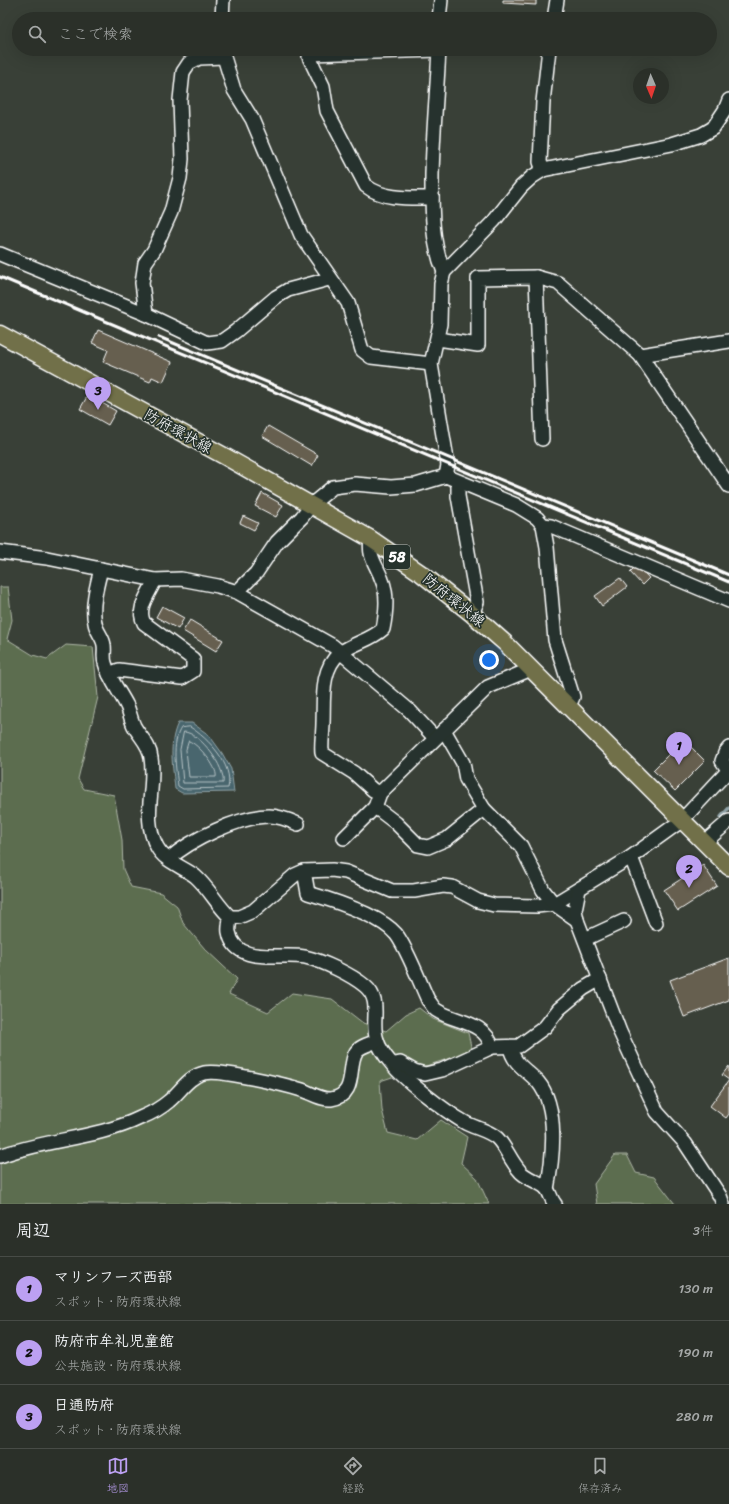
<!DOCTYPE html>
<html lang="ja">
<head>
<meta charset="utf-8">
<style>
  body { margin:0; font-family:Sriracha,"Klee One",sans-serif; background:#373c35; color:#f1f3f6 }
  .compass { position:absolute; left:633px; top:68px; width:36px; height:36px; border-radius:50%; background:#2b3029; box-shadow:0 4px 16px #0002; rotate:178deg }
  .you { position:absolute; left:489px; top:660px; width:14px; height:14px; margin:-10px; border:3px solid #fff; border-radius:50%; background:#1a73e8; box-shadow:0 0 0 6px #1a73e833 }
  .badge { display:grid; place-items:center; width:26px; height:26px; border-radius:50%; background:#bca0f2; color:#111; font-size:13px; font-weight:700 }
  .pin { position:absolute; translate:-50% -33px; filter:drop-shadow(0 1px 2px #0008) }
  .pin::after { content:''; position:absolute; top:21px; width:14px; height:12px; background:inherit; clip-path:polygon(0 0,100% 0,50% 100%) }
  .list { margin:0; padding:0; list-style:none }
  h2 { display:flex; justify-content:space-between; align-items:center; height:52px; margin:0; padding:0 16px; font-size:17px }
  h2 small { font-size:13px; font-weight:400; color:#a6a9a8 }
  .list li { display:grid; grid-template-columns:26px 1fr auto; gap:12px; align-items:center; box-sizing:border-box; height:64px; padding:0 16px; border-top:1px solid #474b46 }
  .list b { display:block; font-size:15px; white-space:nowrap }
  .list p { margin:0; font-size:13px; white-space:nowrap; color:#a6a9a8 }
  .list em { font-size:13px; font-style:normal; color:#a6a9a8 }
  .icon { flex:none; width:22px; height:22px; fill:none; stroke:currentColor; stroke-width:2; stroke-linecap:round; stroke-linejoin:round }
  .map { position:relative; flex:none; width:729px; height:1204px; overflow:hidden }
  .search { position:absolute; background:#2b3029; box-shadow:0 4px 16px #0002; left:12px; right:12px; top:12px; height:44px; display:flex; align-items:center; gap:10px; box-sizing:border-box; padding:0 14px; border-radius:22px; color:#a6a9a8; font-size:15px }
  .sheet { height:244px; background:#2b3029 }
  nav { display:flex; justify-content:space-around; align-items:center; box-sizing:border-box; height:56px; border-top:1px solid #474b46; background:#2b3029; font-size:11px; color:#a6a9a8 }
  nav a { display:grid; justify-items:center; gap:2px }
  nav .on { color:#bca0f2 }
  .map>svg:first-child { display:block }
</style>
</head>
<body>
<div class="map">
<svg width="729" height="1204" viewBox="0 0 729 1204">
  <rect width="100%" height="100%" fill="#394037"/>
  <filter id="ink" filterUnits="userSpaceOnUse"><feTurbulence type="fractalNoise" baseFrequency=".025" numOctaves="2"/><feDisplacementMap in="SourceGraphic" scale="8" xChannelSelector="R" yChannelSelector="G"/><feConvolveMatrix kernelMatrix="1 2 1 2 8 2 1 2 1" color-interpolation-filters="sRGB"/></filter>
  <g filter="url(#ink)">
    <!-- green -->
    <g fill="#5c6d4f" stroke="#aeb6a7">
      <polygon points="0,587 8,587 12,620 7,639 33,655 47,659 66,645 93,647 98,697 78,779 84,789 114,795 122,840 123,869 131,887 161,893 177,906 183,923 205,949 237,979 229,994 268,1012 292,993 332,999 363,1023 386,1031 406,1014 419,1008 433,1019 468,1033 472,1051 380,1081 382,1110 388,1133 417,1140 441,1120 467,1137 461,1163 477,1178 489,1204 0,1204"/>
      <polygon points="615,1155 627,1155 636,1173 654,1177 675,1204 597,1204 594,1184"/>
    </g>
    <!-- water -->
    <path fill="#48666e" stroke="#91a3a8" d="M 178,723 L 192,723 L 209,735 L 222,753 L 231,769 L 234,792 L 182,793 L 175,789 C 173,767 168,744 178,723 Z"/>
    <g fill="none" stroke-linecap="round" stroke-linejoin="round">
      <!-- shore -->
      <g stroke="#b6c2c5" stroke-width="1">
        <path d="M 190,727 C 208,738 234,765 228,788 L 183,789 L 178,786 C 176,769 171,743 181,728 Z"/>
        <path d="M 184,732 C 200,732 226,768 223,783 L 183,783 L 180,750 Z"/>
        <path d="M 189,741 C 198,744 218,767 216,777 L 189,777 L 186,750 Z"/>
      </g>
      <!-- stream -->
      <polyline stroke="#91a3a8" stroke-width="3.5" points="721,817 729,808"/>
    </g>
    <!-- building -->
    <g fill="#665f4f" stroke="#fff">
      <polygon points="503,0 536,0 536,5 503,3"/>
      <polygon points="98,330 172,362 163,382 152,377 150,382 103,362 108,350 92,343"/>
      <polygon points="88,395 116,411 108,425 80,409"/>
      <polygon points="268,426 318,455 312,466 262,436"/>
      <polygon points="262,493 283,505 276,517 255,506"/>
      <polygon points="243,516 258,523 254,530 240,523"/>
      <polygon points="637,565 649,578 642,585 630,572"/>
      <polygon points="620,578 627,587 602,606 595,596"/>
      <polygon points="162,606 184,618 178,629 156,617"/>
      <polygon points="190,620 223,640 216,651 183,631"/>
      <polygon points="675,731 705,761 675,791 653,770 674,749 666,741"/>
      <polygon points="703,865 717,886 678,911 664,890"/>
      <polygon points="729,958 729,1000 684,1017 670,980"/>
      <polygon points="729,1066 729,1114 726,1118 710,1106 729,1080 722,1075"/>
    </g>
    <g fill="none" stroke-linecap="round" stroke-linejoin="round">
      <defs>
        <g id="minor">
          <polyline points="222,19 223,0"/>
          <polyline points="439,19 441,0"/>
          <polyline points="554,19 557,0"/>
          <polyline points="224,49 224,57 234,90 252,119 301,235 348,303 362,350 371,357 431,364"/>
          <path d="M 439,49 C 437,91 433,133 432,175 C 432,208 431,241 444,272"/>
          <polyline points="543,170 540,162 543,102 549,49"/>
          <path d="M 432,198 C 410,198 384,200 366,186 L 327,111 L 323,86 L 309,57 L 309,54 L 439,50"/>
          <polyline points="0,254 146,314 207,343 222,341 236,331 276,297 288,290 329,279"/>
          <polyline points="536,277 542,439"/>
          <polyline points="146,314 142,283 145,263 154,250 171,212 180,178 182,159 180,100 183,72 189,63 199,58 224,57"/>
          <polyline points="438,339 478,345 478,278 536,277 558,283 640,355 729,486"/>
          <polyline points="640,355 729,341"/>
          <polyline points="446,476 448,465 431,364 440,324 441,284 444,272 494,221 521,187 532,177 543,170 672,144 701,135 713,128 725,110 729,100"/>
          <polyline points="458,482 458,496 477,602 472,614"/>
          <polyline points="543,525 551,526 729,601"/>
          <path d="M 371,539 C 368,558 376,563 382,580 C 388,594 386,614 383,629 C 371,640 354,643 340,653 C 320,669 324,700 323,723 C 323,733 321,743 322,753 L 354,773 L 373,790 L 380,793"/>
          <polyline points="0,552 47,558 155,580 181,579 218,586 237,592 333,646 410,711 435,738"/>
          <path d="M 101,569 C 97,585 91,606 95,623 C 96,631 103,637 104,645 C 105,651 103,657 105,663 C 109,679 120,692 127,706 C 130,713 131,720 134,726 C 140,737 150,745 151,758 C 156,789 141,817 157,847 C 164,861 183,867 195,876 C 209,888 217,905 230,917 L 239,917 L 253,911 L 295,875 L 304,871 L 332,870 L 346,872 L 392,891 L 414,891 L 443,886 L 452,887 L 478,901 L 494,905 L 537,906 L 554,904 L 631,857 L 681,821 L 729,770"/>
          <polyline points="237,592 256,573 277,542 302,517 311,505 333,487 355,484 391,487 416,485 446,476 516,505 537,518 543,525 547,547 555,640 573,697 569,706"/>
          <path d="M 109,674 L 119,670 L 182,678 L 193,671 L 193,659 L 144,623 C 136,608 149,594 155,580"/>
          <polyline points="444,730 463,763 466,779 484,809 521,846 543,890 554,904 577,920"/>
          <polyline points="729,748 725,753 722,761 729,771"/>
          <polyline points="375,807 396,823 418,845 428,847 447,839 484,809"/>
          <polyline points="344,838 375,807 380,793 488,687 524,672 530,667"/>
          <polyline points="704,843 729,821"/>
          <polyline points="631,857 656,923"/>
          <path d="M 169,859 C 190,840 240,816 269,816 C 279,816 289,820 298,824"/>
          <path d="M 304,871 L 308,893 C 332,900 380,915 396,934 C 407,948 420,983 428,1000 C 431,1003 433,1008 436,1010 C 455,1023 484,1020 492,1047"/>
          <polyline points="579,889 575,910 577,920 620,1032 657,1112 685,1143 720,1196 723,1204"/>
          <path d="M 230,917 C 230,922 228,928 229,932 C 235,967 283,952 305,957 C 323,961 352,975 365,986 C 383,1001 370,1022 377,1040 C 379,1048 386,1057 391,1063 C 404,1080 445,1111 464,1122 C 474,1128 488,1130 497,1138 C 506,1147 510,1160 519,1170 C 525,1179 539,1181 546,1188 C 550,1192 551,1200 555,1204"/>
          <polyline points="585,939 624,921"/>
          <path d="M 510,1047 C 513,1064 527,1070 538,1082 C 559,1107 553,1159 547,1189"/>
          <polyline points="395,1064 400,1063 414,1071 425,1074 442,1070 492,1047 519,1046 545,1027 559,1009 583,989 600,979"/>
          <path d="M 0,1156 C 43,1140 99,1138 140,1118 C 150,1114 161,1108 169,1101 C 180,1092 189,1076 204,1073 C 218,1069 286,1085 302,1090 C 311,1093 321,1100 331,1099 C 358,1095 347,1066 356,1052 C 360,1046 370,1044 377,1041"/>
        </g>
        <polyline id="major" points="0,334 226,457 371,539 422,574 472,614 505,643 729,867"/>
      </defs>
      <!-- minor casing -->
      <use href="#minor" stroke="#fff" stroke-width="16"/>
      <!-- major casing -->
      <use href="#major" stroke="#fff" stroke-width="19"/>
      <!-- minor -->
      <use href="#minor" stroke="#26332d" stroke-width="13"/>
      <!-- major -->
      <use href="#major" stroke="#71704a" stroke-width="16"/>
      <!-- rail -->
      <g stroke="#fff" stroke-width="3">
        <polyline points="0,277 729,582"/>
        <polyline points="159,337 729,575"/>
      </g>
    </g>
  </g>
  <g text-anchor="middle" stroke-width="3.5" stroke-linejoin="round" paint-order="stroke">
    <!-- shield labels -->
    <rect fill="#26332d" stroke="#bec2c0" stroke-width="1" x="384" y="545" width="26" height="24" rx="3"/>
    <g font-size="14" font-weight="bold" fill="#fff">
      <text x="397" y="562">58</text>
    </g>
    <!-- street labels -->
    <g font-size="15" fill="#fff" stroke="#26332d">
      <text transform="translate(178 431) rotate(29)" y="5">防府環状線</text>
      <text transform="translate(454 600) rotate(39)" y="5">防府環状線</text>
    </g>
  </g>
</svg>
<svg class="compass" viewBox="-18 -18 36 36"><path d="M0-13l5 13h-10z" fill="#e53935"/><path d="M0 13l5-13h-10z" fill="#a6a9a8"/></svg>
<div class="you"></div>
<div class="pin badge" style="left:679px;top:765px">1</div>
<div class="pin badge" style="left:689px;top:888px">2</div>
<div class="pin badge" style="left:98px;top:410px">3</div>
<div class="search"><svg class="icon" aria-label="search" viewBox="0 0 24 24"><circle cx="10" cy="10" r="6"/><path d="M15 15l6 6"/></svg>ここで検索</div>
</div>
<section class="sheet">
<h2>周辺<small>3件</small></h2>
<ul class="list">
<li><span class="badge">1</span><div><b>マリンフーズ西部</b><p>スポット · 防府環状線</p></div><em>130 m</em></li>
<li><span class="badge">2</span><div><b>防府市牟礼児童館</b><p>公共施設 · 防府環状線</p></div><em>190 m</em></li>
<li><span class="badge">3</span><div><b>日通防府</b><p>スポット · 防府環状線</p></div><em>280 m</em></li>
</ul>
</section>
<nav>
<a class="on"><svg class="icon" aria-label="map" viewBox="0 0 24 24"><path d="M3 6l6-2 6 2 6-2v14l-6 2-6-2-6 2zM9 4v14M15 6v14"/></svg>地図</a>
<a><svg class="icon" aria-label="directions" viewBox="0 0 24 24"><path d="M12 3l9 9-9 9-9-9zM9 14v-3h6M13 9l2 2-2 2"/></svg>経路</a>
<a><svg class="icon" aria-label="saved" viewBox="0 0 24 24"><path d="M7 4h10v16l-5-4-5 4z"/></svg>保存済み</a>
</nav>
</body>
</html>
